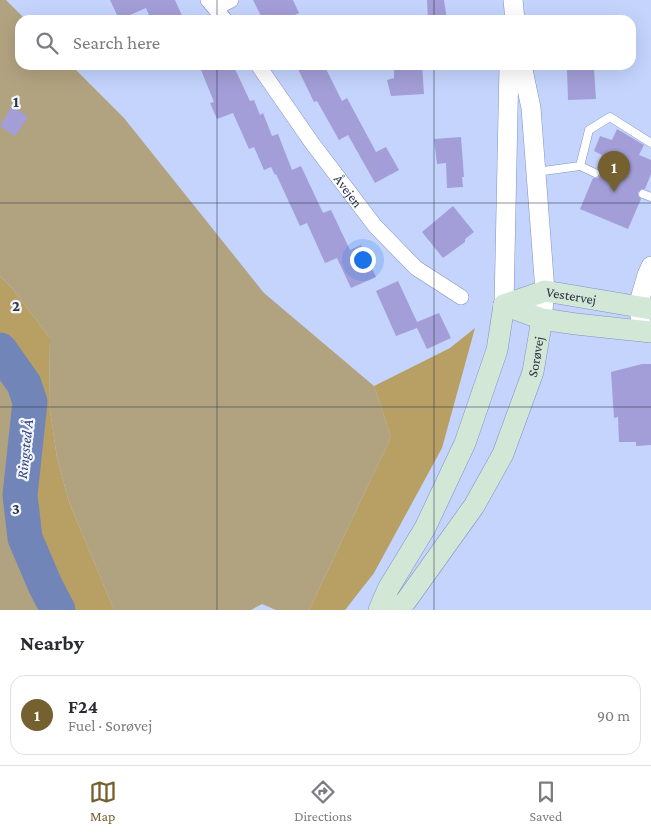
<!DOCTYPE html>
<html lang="en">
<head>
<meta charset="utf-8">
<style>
  body { margin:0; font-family:"Crimson Pro",serif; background:#f7f7f7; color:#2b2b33 }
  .you { position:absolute; left:362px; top:259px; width:18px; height:18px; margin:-12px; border:4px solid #fff; border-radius:50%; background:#1a73e8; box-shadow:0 0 0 8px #1a73e833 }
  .badge { display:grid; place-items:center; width:32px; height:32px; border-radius:50%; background:#756130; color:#fff; font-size:16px; font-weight:700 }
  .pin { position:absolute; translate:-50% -41px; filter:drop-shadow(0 1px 2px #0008) }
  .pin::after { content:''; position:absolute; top:26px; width:18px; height:15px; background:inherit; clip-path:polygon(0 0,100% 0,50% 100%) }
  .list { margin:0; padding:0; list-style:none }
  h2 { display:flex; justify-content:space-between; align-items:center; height:65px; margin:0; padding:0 20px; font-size:21px }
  h2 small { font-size:16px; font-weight:400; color:#7c7c81 }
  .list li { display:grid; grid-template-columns:32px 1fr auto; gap:15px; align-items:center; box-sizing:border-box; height:80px; margin:0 10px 10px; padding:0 10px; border:1px solid #e1e1e2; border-radius:15px }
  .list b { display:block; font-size:19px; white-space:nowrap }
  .list p { margin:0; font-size:16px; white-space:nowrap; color:#7c7c81 }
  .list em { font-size:16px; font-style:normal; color:#7c7c81 }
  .icon { flex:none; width:28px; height:28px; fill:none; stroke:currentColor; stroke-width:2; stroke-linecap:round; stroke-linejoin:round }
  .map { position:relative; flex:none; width:651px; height:610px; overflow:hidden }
  .search { position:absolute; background:#fff; box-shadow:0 5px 20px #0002; left:15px; right:15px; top:15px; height:55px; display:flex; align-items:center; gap:12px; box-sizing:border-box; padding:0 18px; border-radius:15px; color:#7c7c81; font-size:19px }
  .sheet { height:155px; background:#fff }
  nav { display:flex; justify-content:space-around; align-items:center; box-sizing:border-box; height:70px; border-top:1px solid #e1e1e2; background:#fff; font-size:14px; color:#7c7c81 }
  nav a { display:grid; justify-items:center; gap:2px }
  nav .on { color:#756130 }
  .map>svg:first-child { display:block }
</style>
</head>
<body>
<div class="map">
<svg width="651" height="610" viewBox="0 0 651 610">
  <rect width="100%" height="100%" fill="#c4d4fd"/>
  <!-- green -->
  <g fill="#b2a380">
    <polygon points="0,0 6,0 26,20 20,20 20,65 71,65 124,118 264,293 374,386 391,437 309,610 276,610 262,604 251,610 114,610 69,502 57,458 49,403 50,338 12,288 0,276"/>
    <polygon points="0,350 20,378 30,402 20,495 25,538 45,585 58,610 0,610"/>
  </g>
  <!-- forest -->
  <g fill="#b8a065">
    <polygon points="0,276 12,288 50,338 49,403 57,458 69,502 114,610 58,610 45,585 25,538 20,495 30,402 24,384 0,350"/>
    <polygon points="475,328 442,448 374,573 345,610 309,610 391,437 374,386 450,348"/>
  </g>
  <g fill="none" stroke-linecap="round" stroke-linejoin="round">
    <!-- river -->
    <polyline stroke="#7185b9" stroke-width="35" points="0,350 24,384 30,402 20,495 25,538 45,585 58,610"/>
  </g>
  <!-- building -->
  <g fill="#a39ed7">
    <polygon points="110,0 175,0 184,20 151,20 146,8 121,19 120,16 118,17"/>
    <polygon points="253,0 293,0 299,13 285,20 263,20"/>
    <polygon points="427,0 444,0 447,20 428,20"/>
    <polygon points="199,65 233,65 250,101 254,100 260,115 263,113 272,136 278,134 292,170 301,166 323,213 331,210 350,250 361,245 376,277 351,288 337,258 325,263 307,223 300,226 276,174 275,175 271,167 264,170 254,147 249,149 233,113 217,119 210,103 214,102"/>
    <polygon points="296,65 324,65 342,101 347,98 376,152 386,147 399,170 375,183 348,135 339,140 317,101 314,102"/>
    <polygon points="394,65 422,65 424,94 391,96 387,80 394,78"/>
    <polygon points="594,69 596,99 568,100 567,70"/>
    <polygon points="12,106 28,117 15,136 0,126"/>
    <polygon points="617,129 644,145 639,155 651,160 651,174 645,189 642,189 638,192 638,195 641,199 628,229 580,209 593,178 598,178 600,175 600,170 597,168 602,155 594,151 600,136 612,140"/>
    <polygon points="461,137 464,177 462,177 463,187 447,188 446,163 437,164 434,139"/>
    <polygon points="453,206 474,232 465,239 465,242 443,258 422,232"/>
    <polygon points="398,281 417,322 439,313 451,338 427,349 417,328 396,336 376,291"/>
    <polygon points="642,364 651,364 651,445 636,446 636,442 619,442 618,417 614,418 611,372"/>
  </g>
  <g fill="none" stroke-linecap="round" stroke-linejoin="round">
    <defs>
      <g id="service">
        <polyline points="580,166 595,173"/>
        <polyline points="536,172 580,166 589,130 610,117 651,143"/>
        <polyline points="643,194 651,197"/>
      </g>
      <g id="minor">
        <polyline points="208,0 225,20"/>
        <polyline points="215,8 231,0"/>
        <path id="s1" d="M 258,65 L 312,143 L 375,226 L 416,268 L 461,297"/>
      </g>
      <g id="tertiary">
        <polyline points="513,0 515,20"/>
        <polyline points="522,65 531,108 545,291 542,319"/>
        <polyline points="504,305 509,65"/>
        <polyline points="643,331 638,306 647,275 651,266"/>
      </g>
      <g id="secondary">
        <path id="s2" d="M 504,305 L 545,291 L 651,309"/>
        <polyline points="504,305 542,319 576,324 651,332"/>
        <polyline points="379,610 388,589 425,528 465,443 497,350 504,305"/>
        <path id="s3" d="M 397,610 L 406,601 L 474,506 L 503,454 L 533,372 L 542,319"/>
      </g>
    </defs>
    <!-- service casing -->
    <use href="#service" stroke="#7f92c2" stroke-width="9"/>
    <!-- minor casing -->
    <use href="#minor" stroke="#7f92c2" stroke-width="16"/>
    <!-- tertiary casing -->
    <use href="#tertiary" stroke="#7f92c2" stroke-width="20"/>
    <!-- secondary casing -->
    <use href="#secondary" stroke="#7f92c2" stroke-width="22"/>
    <!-- service -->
    <use href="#service" stroke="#fff" stroke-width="8"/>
    <!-- minor -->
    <use href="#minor" stroke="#fff" stroke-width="15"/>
    <!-- tertiary -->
    <use href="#tertiary" stroke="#fff" stroke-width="19"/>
    <!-- secondary -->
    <use href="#secondary" stroke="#d3e7d6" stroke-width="21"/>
  </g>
  <!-- grid -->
  <path fill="none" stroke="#2c3448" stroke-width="1" stroke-opacity="0.55" d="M 217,0 L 217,20M 434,0 L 434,20M 217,65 L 217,610M 434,65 L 434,610M 0,203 L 651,203M 0,407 L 651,407"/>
  <g text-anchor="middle" stroke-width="4.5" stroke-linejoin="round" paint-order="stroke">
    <!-- street labels -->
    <g font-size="14" fill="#2c3448" stroke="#f3f6fb">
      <text dy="5" stroke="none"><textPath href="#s1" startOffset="155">Åvejen</textPath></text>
      <text dy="5" stroke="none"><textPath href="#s2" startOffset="70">Vestervej</textPath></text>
      <text dy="5" stroke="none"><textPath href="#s3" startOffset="292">Sorøvej</textPath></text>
    </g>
    <!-- water labels -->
    <g font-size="15" font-style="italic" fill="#293e7f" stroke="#f3f6fb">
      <text transform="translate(25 449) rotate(-84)" y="5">Ringsted Å</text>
    </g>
  </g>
  <g font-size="16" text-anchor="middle" font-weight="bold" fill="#2c3448" stroke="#f3f6fb" stroke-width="4.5" stroke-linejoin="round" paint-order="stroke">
    <text x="16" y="107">1</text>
    <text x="16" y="311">2</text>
    <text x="16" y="514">3</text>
  </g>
</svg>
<div class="you"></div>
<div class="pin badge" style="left:614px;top:192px">1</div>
<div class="search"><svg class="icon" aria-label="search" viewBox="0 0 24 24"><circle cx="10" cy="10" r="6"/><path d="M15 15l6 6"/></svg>Search here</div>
</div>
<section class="sheet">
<h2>Nearby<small></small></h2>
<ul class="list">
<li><span class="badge">1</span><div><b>F24</b><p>Fuel · Sorøvej</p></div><em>90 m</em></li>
</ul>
</section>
<nav>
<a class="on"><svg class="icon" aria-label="map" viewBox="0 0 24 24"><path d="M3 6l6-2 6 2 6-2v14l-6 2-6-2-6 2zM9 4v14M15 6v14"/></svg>Map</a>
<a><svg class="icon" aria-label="directions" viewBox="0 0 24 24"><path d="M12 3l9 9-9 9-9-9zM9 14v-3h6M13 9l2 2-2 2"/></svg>Directions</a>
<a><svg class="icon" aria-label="saved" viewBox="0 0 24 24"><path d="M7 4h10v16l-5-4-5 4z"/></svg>Saved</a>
</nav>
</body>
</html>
